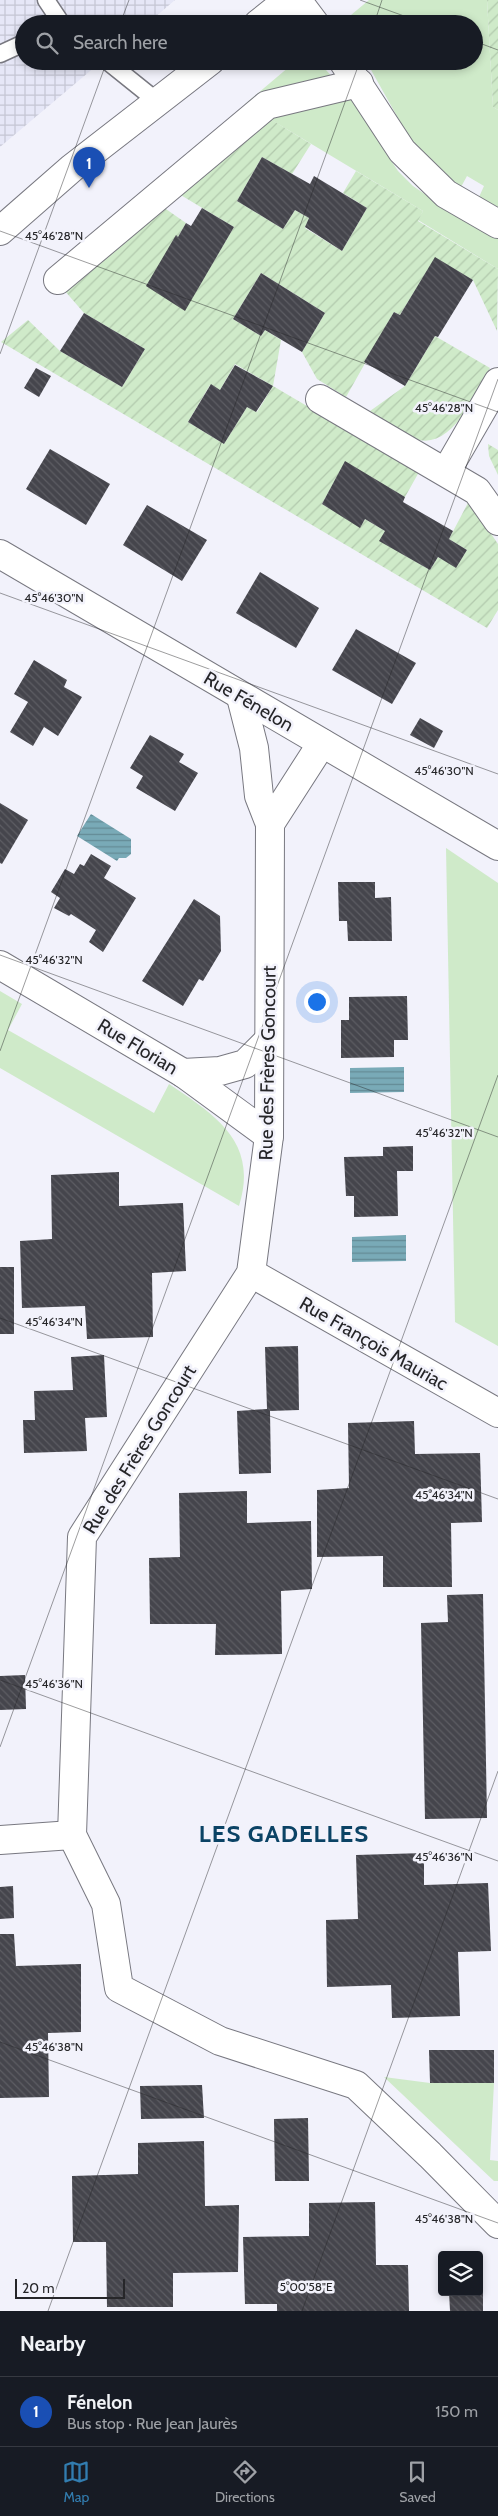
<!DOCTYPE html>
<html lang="en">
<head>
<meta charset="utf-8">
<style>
  body { margin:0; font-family:Cabin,sans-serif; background:#242831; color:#f1f3f6 }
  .controls { position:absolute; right:15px; bottom:15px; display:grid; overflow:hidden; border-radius:5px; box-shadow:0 2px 8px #0003 }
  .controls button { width:45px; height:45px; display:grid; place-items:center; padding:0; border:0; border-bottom:1px solid #363941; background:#171b24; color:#f1f3f6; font:25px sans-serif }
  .scale { position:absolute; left:15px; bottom:12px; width:110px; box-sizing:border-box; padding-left:5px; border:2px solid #262629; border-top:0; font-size:14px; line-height:18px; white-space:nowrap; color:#262629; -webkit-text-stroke:4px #f2f2fb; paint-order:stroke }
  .you { position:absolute; left:316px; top:1001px; width:18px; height:18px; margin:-12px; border:4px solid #fff; border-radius:50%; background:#1a73e8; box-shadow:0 0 0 8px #1a73e833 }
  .badge { display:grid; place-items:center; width:32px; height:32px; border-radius:50%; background:#327db0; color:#fff; font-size:16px; font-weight:700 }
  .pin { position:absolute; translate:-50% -41px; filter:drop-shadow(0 1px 2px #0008) }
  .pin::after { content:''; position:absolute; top:26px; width:18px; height:15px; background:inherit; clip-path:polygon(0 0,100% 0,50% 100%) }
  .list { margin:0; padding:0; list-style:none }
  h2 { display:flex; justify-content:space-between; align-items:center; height:65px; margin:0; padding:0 20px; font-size:21px }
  h2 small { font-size:16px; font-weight:400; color:#9ea1a6 }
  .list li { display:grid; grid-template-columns:32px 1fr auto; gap:15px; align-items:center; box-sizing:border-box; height:70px; padding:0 20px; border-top:1px solid #363941 }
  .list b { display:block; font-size:19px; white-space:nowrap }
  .list p { margin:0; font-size:16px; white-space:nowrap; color:#9ea1a6 }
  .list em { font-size:16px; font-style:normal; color:#9ea1a6 }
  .icon { flex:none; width:28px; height:28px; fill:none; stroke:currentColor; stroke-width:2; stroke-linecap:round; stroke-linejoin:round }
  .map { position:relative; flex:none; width:498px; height:2311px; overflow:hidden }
  .search { position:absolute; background:#171b24; box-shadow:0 2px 8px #0003; left:15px; right:15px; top:15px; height:55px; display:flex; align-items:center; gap:12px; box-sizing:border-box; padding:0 18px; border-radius:28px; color:#9ea1a6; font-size:19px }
  .sheet { height:135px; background:#171b24 }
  nav { display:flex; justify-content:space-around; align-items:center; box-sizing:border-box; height:70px; border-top:1px solid #363941; background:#171b24; font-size:14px; color:#9ea1a6 }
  nav a { display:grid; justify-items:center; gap:2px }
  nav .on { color:#327db0 }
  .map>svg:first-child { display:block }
</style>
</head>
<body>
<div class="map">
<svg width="498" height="2311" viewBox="0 0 498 2311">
  <defs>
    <pattern id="industrial-grid" width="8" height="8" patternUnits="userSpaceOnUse" patternTransform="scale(1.25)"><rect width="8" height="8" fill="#e6e7f7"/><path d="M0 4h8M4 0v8" fill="none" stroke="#c5c6d4"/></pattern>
    <pattern id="garden-furrows" width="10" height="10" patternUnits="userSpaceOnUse" patternTransform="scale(1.25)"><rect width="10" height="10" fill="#cfeac9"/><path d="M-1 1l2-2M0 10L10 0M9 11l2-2" fill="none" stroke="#b2c9ad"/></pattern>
    <pattern id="water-rules" width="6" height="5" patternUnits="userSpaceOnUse" patternTransform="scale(1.25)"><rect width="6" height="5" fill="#79aab7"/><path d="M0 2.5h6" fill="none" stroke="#638a95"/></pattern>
    <pattern id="building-back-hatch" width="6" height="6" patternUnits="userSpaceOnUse" patternTransform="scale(1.25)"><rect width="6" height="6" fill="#45454c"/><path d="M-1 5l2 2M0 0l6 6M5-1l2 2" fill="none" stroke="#5d5d63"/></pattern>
  </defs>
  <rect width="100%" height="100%" fill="#f2f2fb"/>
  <!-- industrial -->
  <polygon fill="url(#industrial-grid)" points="0,0 175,0 147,24 24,24 24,61 102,61 0,147"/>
  <!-- grass -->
  <g fill="#cfeac9">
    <polygon points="369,0 487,0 493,107 498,110 498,207 479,197 484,186 467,176 461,187 429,164 407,134 366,61 474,61 474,24 349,24 351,15"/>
    <polygon points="296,61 315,61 326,70 356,103 386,153 398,171 413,186 435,201 498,238 498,269 418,220 423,211 245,104"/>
    <polygon points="446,848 498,883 498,1346 455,1322"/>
    <path d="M 0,991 L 22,1004 L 8,1030 L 154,1113 L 169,1084 C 215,1115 259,1142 239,1206 L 0,1068 Z"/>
    <polygon points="384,2077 430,2083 494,2083 490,2160 498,2161 498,2181 494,2181"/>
  </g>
  <!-- garden -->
  <g fill="url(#garden-furrows)" fill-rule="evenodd">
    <polygon points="487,0 498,0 498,110 493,107"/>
    <path d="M 267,117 L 311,144 L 292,174 L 262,157 L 237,201 L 283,229 L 295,210 L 309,218 L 305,228 L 342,251 L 367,208 L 343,193 L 356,171 L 423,211 L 418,221 L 498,269 L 497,331 L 473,280 L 435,258 L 400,315 L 394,312 L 346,397 L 317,379 L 302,352 L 325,313 L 261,273 L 233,319 L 261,336 L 265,330 L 281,340 L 273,386 L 419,472 L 405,497 L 345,462 L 322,504 L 360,527 L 365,519 L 385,531 L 380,541 L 430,570 L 438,557 L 456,567 L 467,550 L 449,539 L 469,501 L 498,544 L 498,610 L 487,628 L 1,342 L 28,320 L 60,351 L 122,387 L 145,349 L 84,313 L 64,290 L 163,207 L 186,223 L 178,237 L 176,236 L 147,286 L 185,310 L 234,227 L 179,194 ZM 235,364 L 273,386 L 257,412 L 247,407 L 224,444 L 188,422 L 210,385 L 220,390 Z"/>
    <path d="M 435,336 L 490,368 C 476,394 450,454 413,438 C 398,431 384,420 370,411 L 405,386 Z"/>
    <polygon points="488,444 498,450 498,475 489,456"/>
  </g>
  <!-- water -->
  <g fill="url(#water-rules)">
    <polygon points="91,814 131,839 131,854 126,858 119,858 117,861 77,836"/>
    <polygon points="404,1067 404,1092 350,1093 350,1068"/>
    <polygon points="406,1235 406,1261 352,1262 352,1237"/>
  </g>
  <!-- building -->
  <g fill="url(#building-back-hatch)">
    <polygon points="262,157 310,184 314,176 367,208 342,251 305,227 309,218 295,210 283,229 237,201"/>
    <polygon points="202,208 234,227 185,311 146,286 176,235 178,237 186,223 191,226"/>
    <polygon points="435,257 473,280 438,337 435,336 405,386 364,362 394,312 400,315"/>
    <polygon points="261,273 325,313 302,352 265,330 261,336 233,319"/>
    <polygon points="84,313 145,349 122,387 60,351"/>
    <polygon points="235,365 273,386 256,412 247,407 224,444 188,422 211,384 220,390"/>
    <polygon points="36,368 51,376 39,397 24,388"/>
    <polygon points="50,449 110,484 86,525 26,489"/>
    <polygon points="345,461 405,497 403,502 453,531 449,539 467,550 456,568 438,557 430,570 379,541 385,531 365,519 360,528 322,504"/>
    <polygon points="147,505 207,540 182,581 123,545"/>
    <polygon points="260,572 319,608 296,648 236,613"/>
    <polygon points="356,629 416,663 392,704 332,670"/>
    <polygon points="34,660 67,680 64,687 82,697 58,736 44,727 33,746 10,732 28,702 14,694"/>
    <polygon points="420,718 443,731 434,748 410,735"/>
    <polygon points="150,735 184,754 179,762 198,773 175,811 136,788 143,776 130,768"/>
    <polygon points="0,803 28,820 2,864 0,863"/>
    <polygon points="91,854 111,866 104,878 136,898 103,952 89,942 96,930 71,914 69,916 54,908 60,898 51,892 65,869 74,874 80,864 84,866"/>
    <polygon points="338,882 375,882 375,898 391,897 392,941 348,941 347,921 339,921"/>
    <polygon points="194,899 220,916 221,951 203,981 199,979 183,1006 142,981"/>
    <polygon points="407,996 408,1040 394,1040 394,1057 341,1058 341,1020 349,1020 349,997"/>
    <polygon points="413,1146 413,1171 397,1171 398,1216 354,1217 354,1196 346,1196 344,1157 383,1156 383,1147"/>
    <polygon points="119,1172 119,1206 183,1203 186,1271 152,1273 153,1337 87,1339 85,1306 22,1308 20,1241 52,1239 51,1175"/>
    <rect x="0" y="1267" width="14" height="67"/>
    <polygon points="298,1346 299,1410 270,1411 271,1473 239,1474 237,1411 267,1409 265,1347"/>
    <polygon points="104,1355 107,1417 85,1418 87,1451 24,1453 23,1420 35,1420 34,1391 73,1390 71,1357"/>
    <polygon points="414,1421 415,1454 480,1453 482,1522 451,1523 452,1587 383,1587 383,1556 317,1557 317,1490 349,1488 348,1423"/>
    <polygon points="247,1491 247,1523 311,1521 312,1589 281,1591 282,1654 215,1655 216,1624 150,1624 149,1558 180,1557 179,1493"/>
    <polygon points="483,1594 487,1818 425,1819 421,1623 448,1622 447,1595"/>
    <polygon points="25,1675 26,1709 0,1710 0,1676"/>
    <polygon points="424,1853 424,1885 488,1883 491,1951 458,1952 460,2016 392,2018 391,1985 327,1987 326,1920 358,1919 356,1855"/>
    <polygon points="13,1886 14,1918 0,1919 0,1887"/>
    <polygon points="0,1934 14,1934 16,1966 81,1964 81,2032 48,2033 49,2097 0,2098"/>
    <polygon points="429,2050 494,2050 494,2083 430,2083"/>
    <polygon points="202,2085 204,2118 141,2119 140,2086"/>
    <polygon points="308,2118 309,2181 275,2181 274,2119"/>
    <polygon points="204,2141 205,2206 239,2205 238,2272 173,2273 173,2307 107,2307 106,2242 73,2242 72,2176 138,2174 138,2143"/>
    <polygon points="375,2202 376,2265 408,2265 409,2311 277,2311 277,2304 245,2304 243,2237 309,2236 309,2203"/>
    <polygon points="479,2265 483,2265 483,2311 450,2311 449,2292 479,2292"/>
  </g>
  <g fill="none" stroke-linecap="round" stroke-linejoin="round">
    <defs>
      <g id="lane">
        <polyline points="46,0 62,24"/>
        <polyline points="0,54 24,43"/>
        <polyline points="107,61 158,102"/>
      </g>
      <g id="street">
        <polyline points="297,0 315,24"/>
        <polyline points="343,61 402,151 446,194 498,224"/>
        <polyline points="58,280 267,105 359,83"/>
        <polyline points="320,399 477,491 498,521"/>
        <polyline points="446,472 498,382"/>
        <polyline points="0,554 498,846"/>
        <polyline points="241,697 254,748 259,796 270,824 269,1136 251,1273 82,1537 72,1835 106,1904 119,1988 220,2041 356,2085 430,2155 498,2224"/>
        <polyline points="270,824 322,743"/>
        <polyline points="0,965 183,1073 269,1136"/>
        <polyline points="183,1073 220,1071 245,1064 269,1040"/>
        <polyline points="251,1273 498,1413"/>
        <polyline points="0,1840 72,1835"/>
      </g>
      <g id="secondary">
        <polyline points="258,24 288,0"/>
        <polyline points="0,231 72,168 210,61"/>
      </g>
    </defs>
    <!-- lane casing -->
    <use href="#lane" stroke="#787880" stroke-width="19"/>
    <!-- street casing -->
    <use href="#street" stroke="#787880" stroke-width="30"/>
    <!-- secondary casing -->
    <use href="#secondary" stroke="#787880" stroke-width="30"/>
    <!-- lane -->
    <use href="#lane" stroke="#fff" stroke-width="16"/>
    <!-- street -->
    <use href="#street" stroke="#fff" stroke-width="28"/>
    <!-- secondary -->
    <use href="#secondary" stroke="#fff" stroke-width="28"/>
  </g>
  <!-- ticks -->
  <path fill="none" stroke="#262629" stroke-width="1" stroke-opacity="0.45" d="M 360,0 L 426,24M 120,24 L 129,0M 374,24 L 382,0M 474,41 L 498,50M 0,231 L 498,412M 0,354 L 107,61M 0,593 L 498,774M 0,955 L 498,1137M 0,1051 L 360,61M 0,1318 L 498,1499M 0,1680 L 498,1861M 0,1747 L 498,379M 0,2042 L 498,2223M 48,2311 L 498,1075M 302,2311 L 498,1771"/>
  <g text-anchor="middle" stroke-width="5" stroke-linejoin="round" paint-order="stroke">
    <!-- street labels -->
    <g font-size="19" fill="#262629" stroke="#f2f2fb">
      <text transform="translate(249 701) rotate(30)" y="7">Rue Fénelon</text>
      <text transform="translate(138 1046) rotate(31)" y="7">Rue Florian</text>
      <text transform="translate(267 1063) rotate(-89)" y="7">Rue des Frères Goncourt</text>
      <text transform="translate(374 1343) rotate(30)" y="7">Rue François Mauriac</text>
      <text transform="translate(139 1449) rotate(-58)" y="7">Rue des Frères Goncourt</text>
    </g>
    <!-- district labels -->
    <g font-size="24" font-weight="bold" letter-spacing="1" fill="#0b4365" stroke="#f2f2fb">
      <text x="284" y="1842">LES GADELLES</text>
    </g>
  </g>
  <g font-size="12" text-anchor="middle" fill="#262629" stroke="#f2f2fb" stroke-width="5" stroke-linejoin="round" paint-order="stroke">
    <text x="54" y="240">45°46'28"N</text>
    <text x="444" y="412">45°46'28"N</text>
    <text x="54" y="602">45°46'30"N</text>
    <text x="444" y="775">45°46'30"N</text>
    <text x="54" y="964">45°46'32"N</text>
    <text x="444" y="1137">45°46'32"N</text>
    <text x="54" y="1326">45°46'34"N</text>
    <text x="444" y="1499">45°46'34"N</text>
    <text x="54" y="1688">45°46'36"N</text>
    <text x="444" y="1861">45°46'36"N</text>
    <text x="54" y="2051">45°46'38"N</text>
    <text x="444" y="2223">45°46'38"N</text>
    <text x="306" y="2291">5°00'58"E</text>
  </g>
</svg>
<div class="controls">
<button><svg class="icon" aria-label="layers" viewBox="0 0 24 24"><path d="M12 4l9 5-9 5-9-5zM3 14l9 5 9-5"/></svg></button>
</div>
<div class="scale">20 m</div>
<div class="you"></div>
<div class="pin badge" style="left:89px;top:188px;background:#1a4fb4">1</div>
<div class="search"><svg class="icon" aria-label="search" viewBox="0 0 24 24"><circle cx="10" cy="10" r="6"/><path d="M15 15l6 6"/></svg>Search here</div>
</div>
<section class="sheet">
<h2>Nearby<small></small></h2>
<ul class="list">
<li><span class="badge" style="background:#1a4fb4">1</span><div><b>Fénelon</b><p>Bus stop · Rue Jean Jaurès</p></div><em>150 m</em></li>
</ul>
</section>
<nav>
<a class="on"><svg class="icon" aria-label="map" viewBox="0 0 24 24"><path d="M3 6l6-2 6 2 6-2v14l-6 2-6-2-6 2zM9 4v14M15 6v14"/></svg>Map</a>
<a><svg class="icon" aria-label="directions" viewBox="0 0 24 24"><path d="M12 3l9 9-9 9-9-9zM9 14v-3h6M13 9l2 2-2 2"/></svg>Directions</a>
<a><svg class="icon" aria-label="saved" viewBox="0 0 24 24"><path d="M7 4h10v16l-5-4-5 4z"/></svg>Saved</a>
</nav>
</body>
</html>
